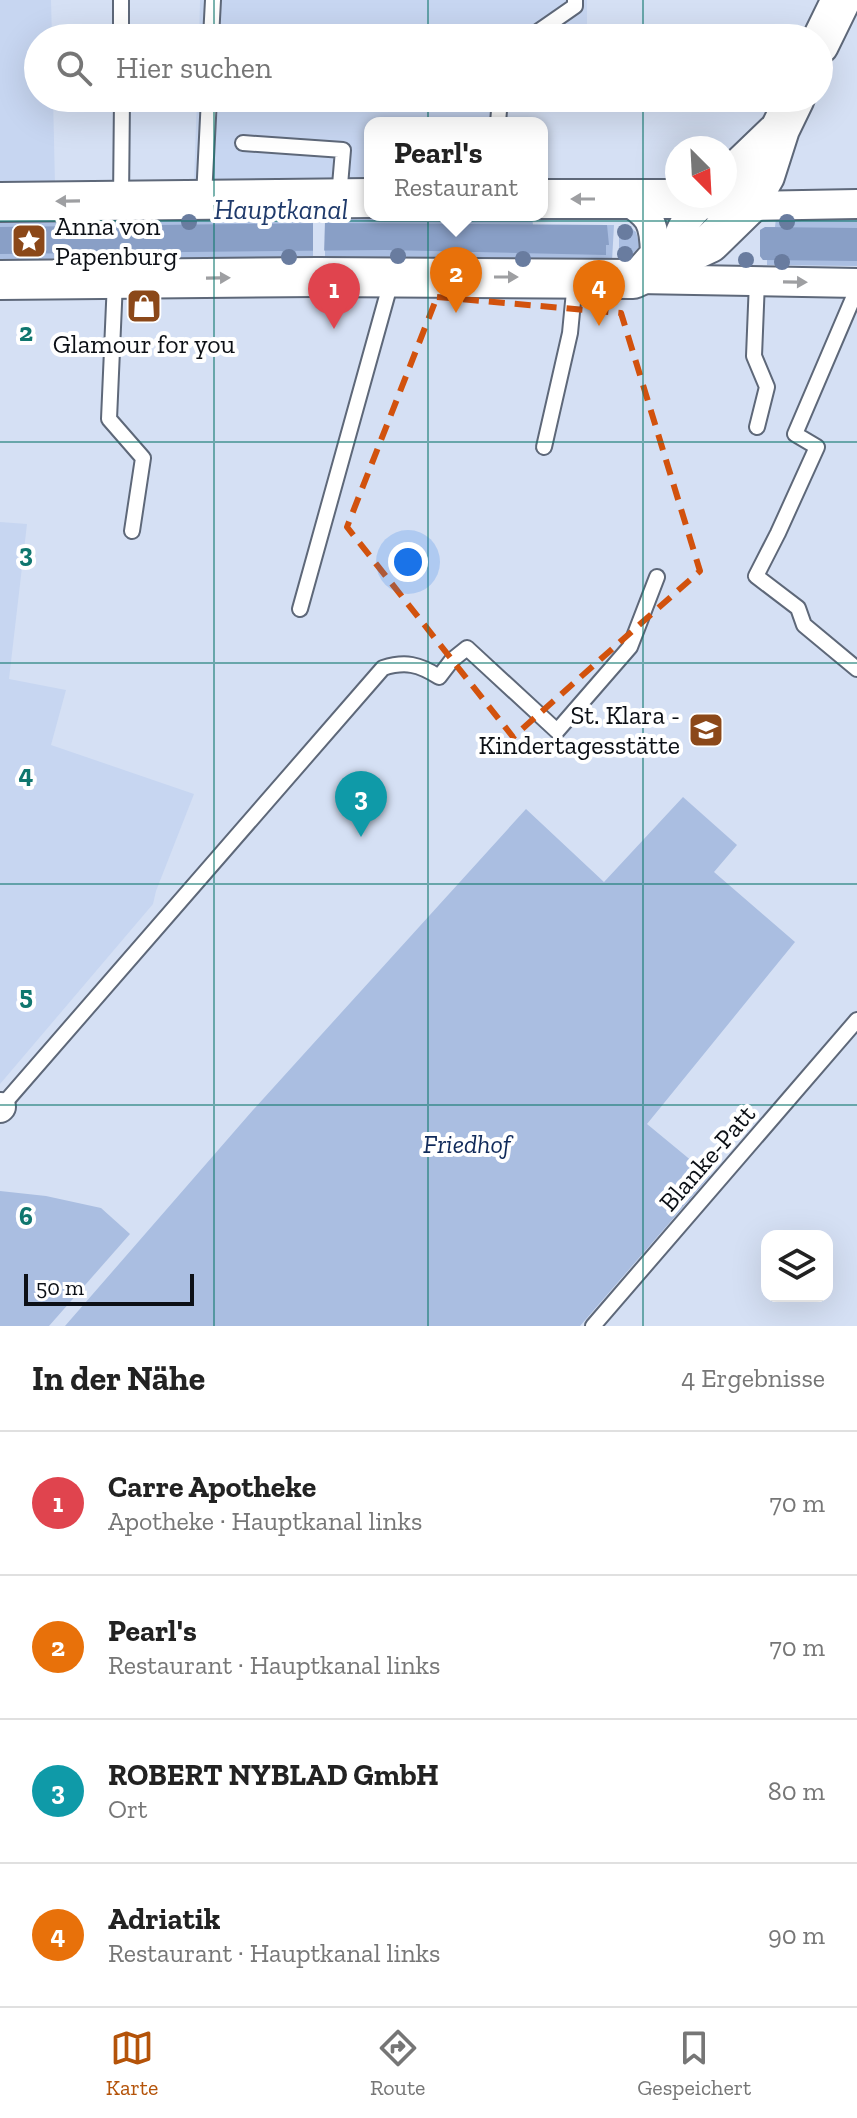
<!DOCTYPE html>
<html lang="de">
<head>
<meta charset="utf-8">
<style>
  body { margin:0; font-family:"Zilla Slab",serif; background:#f6f6f6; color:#222 }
  .controls { position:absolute; right:24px; bottom:24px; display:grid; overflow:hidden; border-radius:16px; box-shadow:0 8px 32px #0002 }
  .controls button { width:72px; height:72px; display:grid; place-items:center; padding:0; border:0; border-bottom:2px solid #e0e0e0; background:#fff; color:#222; font:40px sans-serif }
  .compass { position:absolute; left:665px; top:136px; width:72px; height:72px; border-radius:50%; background:#fff; box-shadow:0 8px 32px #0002; rotate:156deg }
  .scale { position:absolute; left:24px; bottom:20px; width:170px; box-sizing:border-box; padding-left:8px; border:4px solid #0c1016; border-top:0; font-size:22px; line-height:28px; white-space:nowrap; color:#0c1016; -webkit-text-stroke:6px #fff; paint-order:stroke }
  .you { position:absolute; left:408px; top:562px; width:28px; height:28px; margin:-20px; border:6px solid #fff; border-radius:50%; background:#1a73e8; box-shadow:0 0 0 12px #1a73e833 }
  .badge { display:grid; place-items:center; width:52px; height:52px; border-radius:50%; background:#b45309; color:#fff; font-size:26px; font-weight:700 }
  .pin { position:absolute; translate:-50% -66px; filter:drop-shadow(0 2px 4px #0008) }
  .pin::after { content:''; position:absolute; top:42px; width:28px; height:24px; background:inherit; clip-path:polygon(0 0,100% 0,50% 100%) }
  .popup { position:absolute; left:364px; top:117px; width:184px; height:104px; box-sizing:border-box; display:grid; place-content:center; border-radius:16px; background:#fff; filter:drop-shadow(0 2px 6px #0005); font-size:26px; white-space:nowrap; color:#767676 }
  .popup b { font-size:30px; color:#222 }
  .popup::after { content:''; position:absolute; left:50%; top:100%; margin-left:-16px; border:16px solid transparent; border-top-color:#fff }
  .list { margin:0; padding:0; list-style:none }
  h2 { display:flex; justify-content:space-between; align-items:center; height:104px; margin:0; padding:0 32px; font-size:34px }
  h2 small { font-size:26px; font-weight:400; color:#767676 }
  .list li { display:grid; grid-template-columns:52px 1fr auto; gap:24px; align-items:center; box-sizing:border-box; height:144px; padding:0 32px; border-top:2px solid #e0e0e0 }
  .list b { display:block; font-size:30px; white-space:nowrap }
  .list p { margin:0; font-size:26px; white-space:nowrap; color:#767676 }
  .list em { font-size:26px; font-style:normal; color:#767676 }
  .icon { flex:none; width:44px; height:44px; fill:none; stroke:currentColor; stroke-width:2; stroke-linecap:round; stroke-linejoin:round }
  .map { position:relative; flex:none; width:857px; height:1326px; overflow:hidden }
  .search { position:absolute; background:#fff; box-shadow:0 8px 32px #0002; left:24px; right:24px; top:24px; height:88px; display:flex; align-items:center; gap:20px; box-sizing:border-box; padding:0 28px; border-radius:44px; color:#767676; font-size:30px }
  .sheet { height:680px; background:#fff }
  nav { display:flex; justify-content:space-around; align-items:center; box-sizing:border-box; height:112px; border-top:2px solid #e0e0e0; background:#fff; font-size:22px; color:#767676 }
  nav a { display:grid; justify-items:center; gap:4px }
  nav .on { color:#b45309 }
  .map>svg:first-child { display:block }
</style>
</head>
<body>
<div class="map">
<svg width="857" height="1326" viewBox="0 0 857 1326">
  <rect width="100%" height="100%" fill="#d5e0f4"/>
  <!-- built -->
  <g fill="#c7d6f1">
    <polygon points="0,0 51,0 52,38 38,38 38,98 53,98 55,183 0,185"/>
    <polygon points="200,0 587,0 587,38 199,38"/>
    <polygon points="197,98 505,98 505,123 370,123 370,179 194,180"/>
    <polygon points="0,522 27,524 9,679 66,690 51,745 194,794 156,891 153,904 0,1084"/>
  </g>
  <!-- green -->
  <g fill="#aabee1">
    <polygon points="325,216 532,217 533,225 614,225 612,261 325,260"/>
    <polygon points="313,217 313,259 0,263 0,221"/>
    <polygon points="776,218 857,219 857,266 767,265 767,260 763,260 760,256 760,230 775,227"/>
    <polygon points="619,226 628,226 636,232 640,246 628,259 619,259"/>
    <polygon points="683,797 737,845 714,872 795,942 647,1124 710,1176 580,1326 65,1326 253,1110 526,809 604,882"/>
    <polygon points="0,1191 46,1196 101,1208 130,1234 49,1326 0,1326"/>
  </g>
  <!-- water -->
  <g fill="#899fc6">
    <polygon points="326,223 607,225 609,245 606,245 606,255 385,250 0,254 0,227"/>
    <polygon points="765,227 857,228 857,261 763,260 760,256 760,230"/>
  </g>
  <!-- pier -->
  <polygon fill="#d5e0f4" points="313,221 325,221 324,255 313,255"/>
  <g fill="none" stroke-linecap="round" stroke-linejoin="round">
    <defs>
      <g id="lane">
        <polyline points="121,0 121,38"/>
        <polyline points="211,38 213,0"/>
        <polyline points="529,38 575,6 575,0"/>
        <polyline points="498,123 500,98"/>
        <polyline points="243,143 343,150 339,197"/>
        <polyline points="204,197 209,98"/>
        <polyline points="121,200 122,98"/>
        <polyline points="115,281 109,419 143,458 132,531"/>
        <polyline points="857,289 795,434 817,447 778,533 756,576 798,608 804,625 857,669"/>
        <polyline points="757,427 767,387 754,356 757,281"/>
        <polyline points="544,447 570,333 575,281"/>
        <polyline points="300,609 392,278"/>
        <path d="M 1,1107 L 383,668 C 405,661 419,664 439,677 L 452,660 L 467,648 L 557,731 L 630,647 L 657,577"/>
        <polyline points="593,1326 857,1020"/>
      </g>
      <g id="street">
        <path d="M 624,199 C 650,215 654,221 655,253 L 633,278"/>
        <polyline points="748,206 857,204"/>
        <path d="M 686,269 C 667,239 684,221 706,199"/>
        <polyline points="638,279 857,283"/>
        <polyline points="0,1108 1,1107"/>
      </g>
      <g id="secondary">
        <polyline points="819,45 841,0"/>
        <polyline points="725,182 775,134"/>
        <polyline points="542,199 706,199 748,206"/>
        <polyline points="0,202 370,198"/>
        <polyline points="0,280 318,277 633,279 710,243 748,206 765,176 780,129 795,98"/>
      </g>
    </defs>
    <!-- lane casing -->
    <use href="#lane" stroke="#5e6879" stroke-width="18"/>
    <!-- street casing -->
    <use href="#street" stroke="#5e6879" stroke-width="32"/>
    <!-- secondary casing -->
    <use href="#secondary" stroke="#5e6879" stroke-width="42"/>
    <!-- lane -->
    <use href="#lane" stroke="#fff" stroke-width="14"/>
    <!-- street -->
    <use href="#street" stroke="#fff" stroke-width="28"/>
    <!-- secondary -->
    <use href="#secondary" stroke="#fff" stroke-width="38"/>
  </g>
  <!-- trees -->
  <g fill="#697c9f">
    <circle cx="189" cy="222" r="8"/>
    <circle cx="787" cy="222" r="8"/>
    <circle cx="625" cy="232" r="8"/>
    <circle cx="625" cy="254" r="8"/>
    <circle cx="398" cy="256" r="8"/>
    <circle cx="124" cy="257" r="8"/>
    <circle cx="289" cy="257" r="8"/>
    <circle cx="523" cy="259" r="8"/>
    <circle cx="746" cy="260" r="8"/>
    <circle cx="782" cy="262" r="8"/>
  </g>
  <!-- one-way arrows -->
  <defs><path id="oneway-solid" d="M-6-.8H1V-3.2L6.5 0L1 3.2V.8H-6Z" transform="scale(2)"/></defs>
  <g fill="#9e9fa2">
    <use href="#oneway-solid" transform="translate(583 199) rotate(-180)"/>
    <use href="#oneway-solid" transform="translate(68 201) rotate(179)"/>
    <use href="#oneway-solid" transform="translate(506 277)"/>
    <use href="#oneway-solid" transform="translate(218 278) rotate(-1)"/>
    <use href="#oneway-solid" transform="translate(795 282) rotate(1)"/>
  </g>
  <!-- marked area -->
  <path fill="none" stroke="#d2520d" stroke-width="6" stroke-dasharray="16 10" stroke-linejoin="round" d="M 437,297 L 621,313 L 700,571 L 513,737 L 347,527 Z"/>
  <!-- grid -->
  <path fill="none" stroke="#0f766e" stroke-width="2" stroke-opacity="0.55" d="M 214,0 L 214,38M 428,0 L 428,38M 643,0 L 643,38M 214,98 L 214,1326M 428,98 L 428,1326M 643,98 L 643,1326M 0,221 L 857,221M 0,442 L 857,442M 0,663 L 857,663M 0,884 L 857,884M 0,1105 L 857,1105"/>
  <!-- icons -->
  <defs>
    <symbol id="sight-square" viewBox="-11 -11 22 22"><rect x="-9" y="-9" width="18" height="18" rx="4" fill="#8b4819" stroke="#fff"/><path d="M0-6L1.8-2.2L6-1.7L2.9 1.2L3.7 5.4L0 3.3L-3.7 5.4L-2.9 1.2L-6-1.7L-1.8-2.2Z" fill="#fff"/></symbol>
    <symbol id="shop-square" viewBox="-11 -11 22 22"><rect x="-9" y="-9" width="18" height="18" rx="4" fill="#8b4819" stroke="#fff"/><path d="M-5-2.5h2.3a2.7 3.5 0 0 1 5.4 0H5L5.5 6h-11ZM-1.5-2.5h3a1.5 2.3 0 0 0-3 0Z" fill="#fff"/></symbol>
    <symbol id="school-square" viewBox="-11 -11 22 22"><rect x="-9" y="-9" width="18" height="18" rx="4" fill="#8b4819" stroke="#fff"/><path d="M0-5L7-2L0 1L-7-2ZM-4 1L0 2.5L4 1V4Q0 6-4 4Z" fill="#fff"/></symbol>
  </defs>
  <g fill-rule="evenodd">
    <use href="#sight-square" x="9" y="221" width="40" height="40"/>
    <use href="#shop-square" x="124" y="286" width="40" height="40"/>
    <use href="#school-square" x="686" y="710" width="40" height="40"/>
  </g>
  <g text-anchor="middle" stroke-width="8" stroke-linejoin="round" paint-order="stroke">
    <!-- poi labels -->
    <g font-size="26" fill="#0c1016" stroke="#fff" text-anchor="start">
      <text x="55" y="235">Anna von<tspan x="55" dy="30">Papenburg</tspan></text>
      <text x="144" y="353" text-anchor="middle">Glamour for you</text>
      <text x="680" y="724" text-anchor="end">St. Klara -<tspan x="680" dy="30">Kindertagesstätte</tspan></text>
    </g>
    <!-- park labels -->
    <g font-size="26" font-style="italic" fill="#102a5a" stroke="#fff">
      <text x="467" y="1153">Friedhof</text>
    </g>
    <!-- street labels -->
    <g font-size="26" fill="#0c1016" stroke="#fff">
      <text transform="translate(707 1158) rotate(-49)" y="9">Blanke-Patt</text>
    </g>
    <!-- water labels -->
    <g font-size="28" font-style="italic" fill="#1f3a6b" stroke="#fff">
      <text x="281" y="219">Hauptkanal</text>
    </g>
  </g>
  <g font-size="26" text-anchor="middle" font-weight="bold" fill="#0f766e" stroke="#fff" stroke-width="8" stroke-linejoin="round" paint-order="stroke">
    <text x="26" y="341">2</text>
    <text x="26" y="562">3</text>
    <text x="26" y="783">4</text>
    <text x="26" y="1004">5</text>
    <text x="26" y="1225">6</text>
  </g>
</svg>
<div class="controls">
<button><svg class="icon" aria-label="layers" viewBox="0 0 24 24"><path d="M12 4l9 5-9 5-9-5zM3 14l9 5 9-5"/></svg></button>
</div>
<svg class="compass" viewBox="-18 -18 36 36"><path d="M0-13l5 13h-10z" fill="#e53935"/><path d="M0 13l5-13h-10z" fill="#767676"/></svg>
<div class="scale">50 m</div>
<div class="you"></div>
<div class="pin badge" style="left:334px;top:329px;background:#e0444e">1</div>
<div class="pin badge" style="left:456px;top:313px;background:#e8710a">2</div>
<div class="popup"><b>Pearl's</b>Restaurant</div>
<div class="pin badge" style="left:361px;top:837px;background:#0f9aa8">3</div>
<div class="pin badge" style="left:599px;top:326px;background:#e8710a">4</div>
<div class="search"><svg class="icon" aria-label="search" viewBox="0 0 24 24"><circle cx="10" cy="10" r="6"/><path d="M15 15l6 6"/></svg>Hier suchen</div>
</div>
<section class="sheet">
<h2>In der Nähe<small>4 Ergebnisse</small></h2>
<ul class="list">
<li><span class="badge" style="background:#e0444e">1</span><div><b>Carre Apotheke</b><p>Apotheke · Hauptkanal links</p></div><em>70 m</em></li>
<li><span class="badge" style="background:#e8710a">2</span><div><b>Pearl's</b><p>Restaurant · Hauptkanal links</p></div><em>70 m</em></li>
<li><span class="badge" style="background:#0f9aa8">3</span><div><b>ROBERT NYBLAD GmbH</b><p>Ort</p></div><em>80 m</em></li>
<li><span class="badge" style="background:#e8710a">4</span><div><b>Adriatik</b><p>Restaurant · Hauptkanal links</p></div><em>90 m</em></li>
</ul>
</section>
<nav>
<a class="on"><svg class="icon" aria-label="map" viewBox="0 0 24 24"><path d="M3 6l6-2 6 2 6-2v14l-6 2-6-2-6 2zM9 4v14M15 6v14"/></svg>Karte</a>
<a><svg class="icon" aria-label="directions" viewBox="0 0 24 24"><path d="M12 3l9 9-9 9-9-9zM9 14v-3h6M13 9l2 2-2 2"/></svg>Route</a>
<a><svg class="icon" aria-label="saved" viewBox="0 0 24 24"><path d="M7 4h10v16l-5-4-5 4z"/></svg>Gespeichert</a>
</nav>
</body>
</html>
